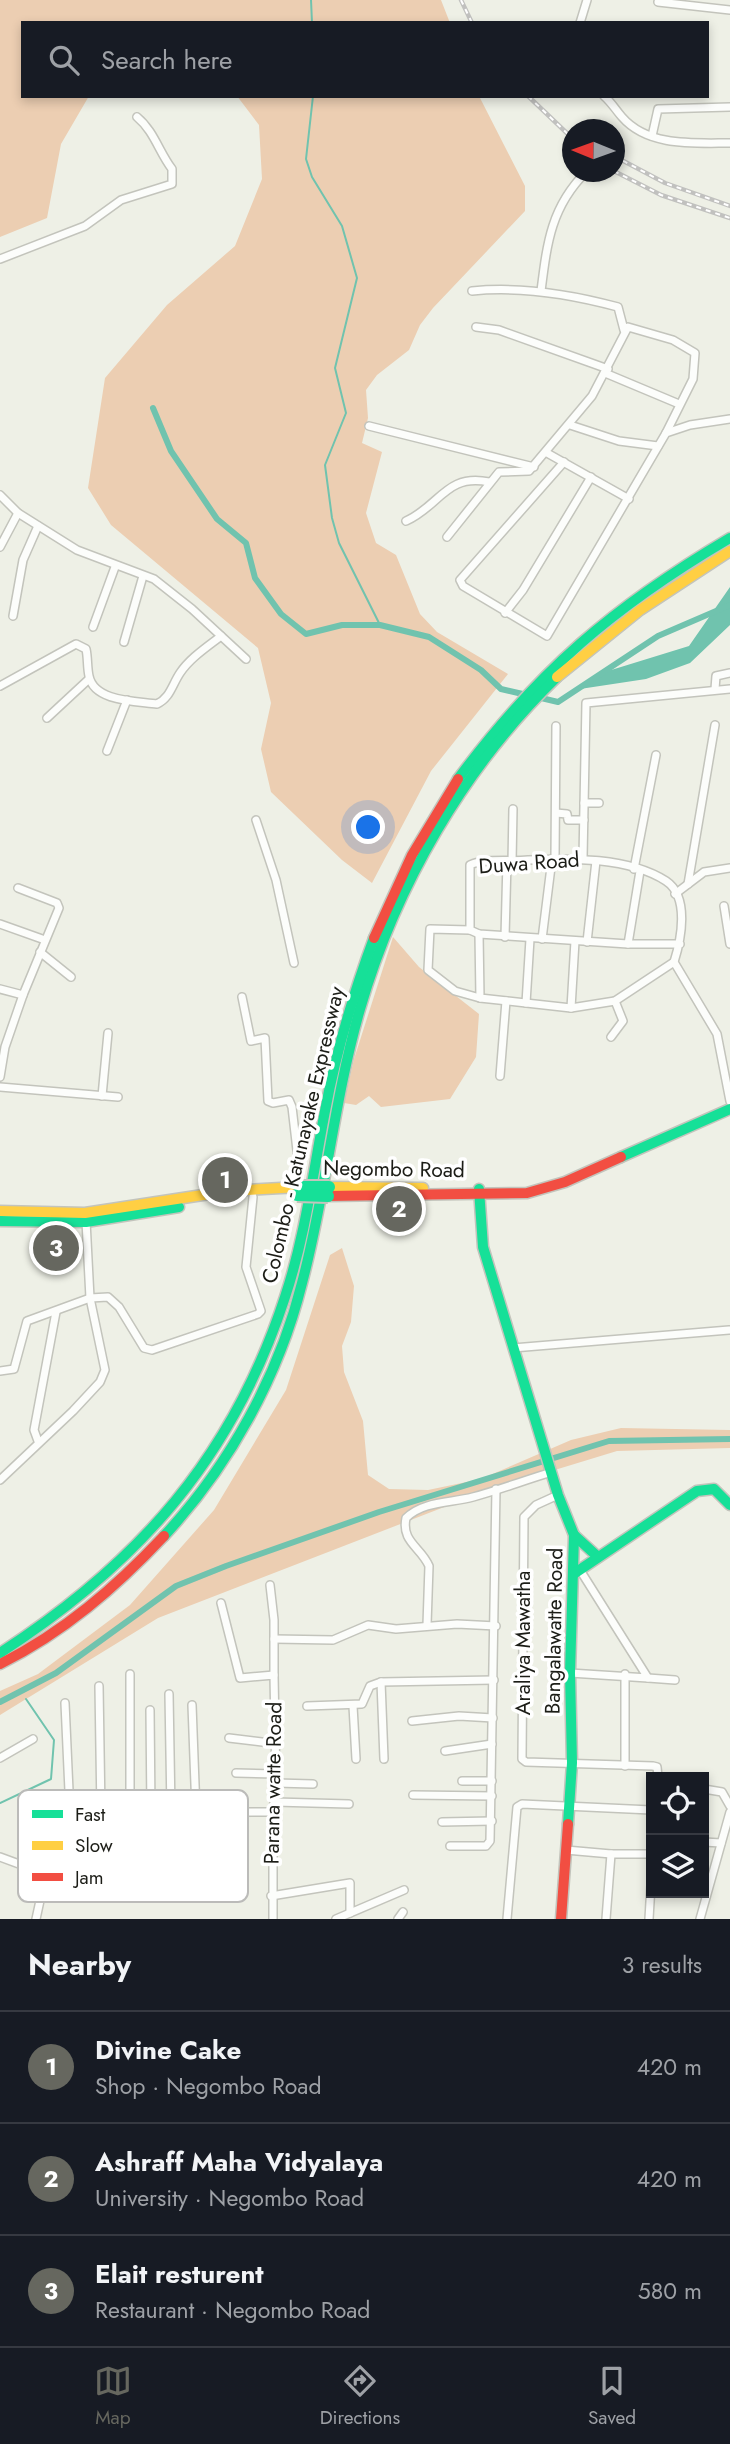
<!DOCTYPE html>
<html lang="en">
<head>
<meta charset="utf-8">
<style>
  body { margin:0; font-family:Jost,sans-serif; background:#20242c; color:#f1f3f6 }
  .controls { position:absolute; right:21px; bottom:21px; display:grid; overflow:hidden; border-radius:0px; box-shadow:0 4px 10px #0003 }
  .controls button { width:63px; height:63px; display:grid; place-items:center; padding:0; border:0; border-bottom:2px solid #363941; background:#171b24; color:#f1f3f6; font:35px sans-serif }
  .compass { position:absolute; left:562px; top:119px; width:63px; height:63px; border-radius:50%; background:#171b24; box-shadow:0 4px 10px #0003; rotate:271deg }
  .you { position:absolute; left:369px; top:828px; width:24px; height:24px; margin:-18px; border:5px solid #fff; border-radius:50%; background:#1a73e8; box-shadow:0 0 0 10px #1a73e833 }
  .badge { display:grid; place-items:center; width:46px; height:46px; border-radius:50%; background:#66675f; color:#fff; font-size:23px; font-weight:700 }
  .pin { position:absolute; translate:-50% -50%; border:4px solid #fff; box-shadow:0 2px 7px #0006 }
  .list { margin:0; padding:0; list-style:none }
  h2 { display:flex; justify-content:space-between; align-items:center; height:91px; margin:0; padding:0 28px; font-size:30px }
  h2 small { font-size:23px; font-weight:400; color:#9ea1a6 }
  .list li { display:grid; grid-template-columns:46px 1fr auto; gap:21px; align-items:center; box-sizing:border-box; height:112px; padding:0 28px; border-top:2px solid #363941 }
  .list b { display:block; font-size:26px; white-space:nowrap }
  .list p { margin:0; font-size:23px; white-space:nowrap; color:#9ea1a6 }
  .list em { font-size:23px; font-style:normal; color:#9ea1a6 }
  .icon { flex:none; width:38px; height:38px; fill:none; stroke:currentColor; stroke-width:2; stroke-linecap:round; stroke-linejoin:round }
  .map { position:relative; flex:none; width:730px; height:1919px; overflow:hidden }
  .search { position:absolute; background:#171b24; box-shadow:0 4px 10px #0003; left:21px; right:21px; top:21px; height:77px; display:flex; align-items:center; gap:18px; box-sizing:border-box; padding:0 24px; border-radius:0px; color:#9ea1a6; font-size:26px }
  .sheet { height:427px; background:#171b24 }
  nav { display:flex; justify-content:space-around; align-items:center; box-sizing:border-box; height:98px; border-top:2px solid #363941; background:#171b24; font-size:19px; color:#9ea1a6 }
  nav a { display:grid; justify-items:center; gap:4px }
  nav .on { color:#66675f }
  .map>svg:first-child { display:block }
</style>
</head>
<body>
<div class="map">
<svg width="730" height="1919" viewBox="0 0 730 1919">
  <rect width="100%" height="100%" fill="#eef0e6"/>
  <!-- green -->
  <g fill="#ecceb2">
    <polygon points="0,0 441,0 450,23 23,23 23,96 89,96 61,144 47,218 0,237"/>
    <polygon points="237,96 479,96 525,186 525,211 433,308 420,325 409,350 377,375 366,390 368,418 362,443 382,452 366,513 376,543 396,555 420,614 437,632 508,674 431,771 372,883 342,860 271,792 261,749 271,703 258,648 111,525 88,488 105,378 167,305 235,246 262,179 259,125"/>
    <polygon points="393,937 419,967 479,1014 476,1057 450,1099 381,1107 369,1096 356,1105 344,1103 354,1059"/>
    <polygon points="342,1248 354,1286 351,1322 342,1346 344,1372 363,1421 368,1475 389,1489 428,1490 481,1479 571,1440 621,1428 730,1430 730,1448 617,1451 483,1492 158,1618 0,1715 0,1691 38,1674 130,1605 214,1510 286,1390 330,1255"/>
  </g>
  <!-- water -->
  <polygon fill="#70c3ae" points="730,587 730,625 690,663 646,679 580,689 595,675 689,646"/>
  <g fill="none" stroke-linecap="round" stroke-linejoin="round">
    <!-- stream -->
    <g stroke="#70c3ae" stroke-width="2">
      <polyline points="311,0 312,23"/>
      <polyline points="313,96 306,159 312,177 342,226 357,278 335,368 346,413 325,465 332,518 339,543 380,625"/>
      <polyline points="0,1803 51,1779 54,1740 26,1699"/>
    </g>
    <!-- canal -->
    <g stroke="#70c3ae" stroke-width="6">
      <polyline points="153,408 171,451 217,519 246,543 255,578 281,614 306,634 342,625 380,625 429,637 481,670 501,689 527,695"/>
      <polyline points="537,697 558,702 658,636 730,605"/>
      <polyline points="0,1702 56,1673 176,1586 226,1566 379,1512 609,1441 730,1439"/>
    </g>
    <defs>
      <g id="street">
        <polyline points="658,2 730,10"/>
        <polyline points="580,23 587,0"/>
        <path d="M 604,96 C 612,103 615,109 622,117 C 648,147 694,143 730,143"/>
        <polyline points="652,136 658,109 730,107"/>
        <path d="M 0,259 L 85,226 L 121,200 L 172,184 L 172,169 C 159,152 154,131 137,117"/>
        <path d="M 472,291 C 522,286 570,294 618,307 L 624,330"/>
        <path d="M 541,291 C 547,243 551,207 586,172"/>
        <polyline points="476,327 499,330 608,369"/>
        <polyline points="605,373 679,404"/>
        <polyline points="570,425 619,441 658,446"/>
        <polyline points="369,426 534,467"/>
        <polyline points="547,453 629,499"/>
        <polyline points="564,462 460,580 463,586 547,636 666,433 690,425 730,419"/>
        <polyline points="0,495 18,513 77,550 154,579 192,609 246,659"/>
        <path d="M 406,521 C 440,506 446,473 489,482"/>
        <polyline points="447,537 499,472 529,471 592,396 628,327 673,340 695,353 693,379 666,433"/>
        <polyline points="0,547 18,513"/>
        <polyline points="505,613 523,590 591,477"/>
        <polyline points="13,616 23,560 38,526"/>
        <polyline points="93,627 115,567"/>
        <polyline points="124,642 143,576"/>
        <path d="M 0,686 L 76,644 L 86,649 C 88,658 87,667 89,676 C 94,702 137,701 157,704 C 170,698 172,685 180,673 C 190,658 207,647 221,636"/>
        <polyline points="715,689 716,676 730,673"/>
        <polyline points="47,718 89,679"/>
        <polyline points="107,751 127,700"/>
        <polyline points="584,803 599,803"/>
        <polyline points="556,813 567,814 568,820 584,820"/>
        <polyline points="256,820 276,880 294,963"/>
        <polyline points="583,858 586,703 730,689"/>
        <polyline points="555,859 556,726"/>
        <polyline points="512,862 513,809"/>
        <polyline points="634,869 656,755"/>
        <polyline points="688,884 715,725"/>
        <polyline points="675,894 704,872 730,868"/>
        <polyline points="724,906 730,944"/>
        <polyline points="0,924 45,940"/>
        <polyline points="470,930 430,929 428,970 455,991 480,998"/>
        <polyline points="479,934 480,998 571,1008 615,1001 674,962"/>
        <polyline points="505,937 507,861"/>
        <polyline points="542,939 552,859"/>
        <polyline points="587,942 596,861"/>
        <polyline points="628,944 640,871"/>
        <path d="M 680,944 L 628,944 L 479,934 L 470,930 L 470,865 C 485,858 511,862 528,860 C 570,858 629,857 666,881 C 690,897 681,940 674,962 L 717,1034 L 730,1101"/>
        <polyline points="40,952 71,977"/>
        <polyline points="0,989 23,995"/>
        <polyline points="242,997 251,1041 265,1038 268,1101 273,1103 289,1100 292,1107 299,1168 283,1187"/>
        <polyline points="526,1003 530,939"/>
        <polyline points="571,1008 575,941"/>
        <polyline points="611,1037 623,1021 615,1001"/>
        <polyline points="500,1076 506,1001"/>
        <polyline points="0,1077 5,1047 23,995 59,908 57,903 18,888"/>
        <polyline points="0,1087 118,1097"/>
        <polyline points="102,1096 108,1033"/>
        <polyline points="513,1348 729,1330"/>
        <polyline points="0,1371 14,1369 27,1321 90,1298 108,1297 119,1307 144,1348 152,1350 258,1314 261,1311 246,1267 253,1197"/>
        <polyline points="38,1441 34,1430 56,1312"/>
        <polyline points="0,1480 73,1411 100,1382 105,1370 90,1298 86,1221"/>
        <polyline points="558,1495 536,1505 524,1517 522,1759 526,1762 653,1766 657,1767 658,1777"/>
        <polyline points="270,1585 274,1620 274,1675"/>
        <polyline points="221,1603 240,1678 274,1675 276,1783 273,1812 273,1919"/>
        <path d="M 427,1625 L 429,1566 C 421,1547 401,1542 406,1518 C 423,1501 451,1503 473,1497 C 499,1490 525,1480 552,1472"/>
        <polyline points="274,1639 333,1640 368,1625 396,1629 457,1624 496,1626"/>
        <polyline points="570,1673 648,1678 580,1570"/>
        <polyline points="130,1674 130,1813"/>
        <polyline points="625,1674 625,1766"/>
        <polyline points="648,1678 675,1680"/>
        <polyline points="381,1682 384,1759"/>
        <polyline points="99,1686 101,1813"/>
        <polyline points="169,1694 171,1811"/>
        <polyline points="65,1703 70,1813 273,1812"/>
        <polyline points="192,1705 196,1811"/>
        <polyline points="307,1706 362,1704 370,1686 381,1682 494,1680"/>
        <polyline points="353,1706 356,1759"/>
        <polyline points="150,1710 151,1812"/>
        <polyline points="412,1721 459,1716 493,1718"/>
        <polyline points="229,1738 270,1743"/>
        <polyline points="445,1751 492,1744"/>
        <polyline points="0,1758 33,1739"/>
        <polyline points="236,1773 276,1774"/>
        <polyline points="462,1781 492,1781"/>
        <polyline points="276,1783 313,1784"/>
        <polyline points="704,1789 722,1792 730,1806"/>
        <polyline points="413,1795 492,1796"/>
        <polyline points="275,1802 349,1804"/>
        <polyline points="442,1822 492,1821"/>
        <polyline points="704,1842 721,1843"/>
        <polyline points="450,1846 486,1846 490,1841 496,1489"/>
        <polyline points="566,1850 611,1854"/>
        <polyline points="0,1857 38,1871 108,1880 113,1874 107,1813"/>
        <polyline points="271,1896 350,1883 350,1913"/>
        <polyline points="36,1919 46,1873"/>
        <polyline points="336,1919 404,1890"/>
        <polyline points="398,1919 403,1912"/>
        <polyline points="507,1919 517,1807 522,1804 651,1810"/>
        <polyline points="606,1919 611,1854 651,1854"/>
        <polyline points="649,1919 651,1885"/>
        <polyline points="700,1919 730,1812"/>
      </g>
      <g id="fast">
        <path d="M 458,779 C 539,670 613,607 730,538"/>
        <polyline points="621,1157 730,1109"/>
        <polyline points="479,1189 483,1247 558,1495 574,1535 570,1673 572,1763 568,1824"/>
        <polyline points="0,1221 86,1222 179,1207"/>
        <polyline points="574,1535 598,1557"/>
        <path d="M 164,1536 C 229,1466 279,1376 302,1283 C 326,1193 334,1099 360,1009 C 396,885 464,767 557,677"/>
        <polyline points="575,1573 697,1491 714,1489 730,1505"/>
        <path d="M 0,1653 C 139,1563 233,1457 285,1297 C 305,1237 313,1173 325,1111 C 336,1051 353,995 374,938"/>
      </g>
      <g id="slow">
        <polyline points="557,677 640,610 730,551"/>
        <polyline points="329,1187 423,1188"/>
        <polyline points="0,1211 85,1213 229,1191 299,1187"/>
      </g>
      <g id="jam">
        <polyline points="374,938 412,855 458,779"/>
        <polyline points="328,1196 527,1193 565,1182 621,1157"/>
        <path d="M 0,1664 C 64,1632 115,1588 164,1536"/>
        <polyline points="561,1919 568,1824"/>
      </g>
    </defs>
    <!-- street casing -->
    <use href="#street" stroke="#c3c4bc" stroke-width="10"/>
    <!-- fast casing -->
    <use href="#fast" stroke="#c3c4bc" stroke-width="13"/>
    <!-- slow casing -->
    <use href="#slow" stroke="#c3c4bc" stroke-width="13"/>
    <!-- jam casing -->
    <use href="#jam" stroke="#c3c4bc" stroke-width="13"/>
    <!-- street -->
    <use href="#street" stroke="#fcfdfb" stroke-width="7"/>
    <!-- fast -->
    <use href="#fast" stroke="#16e098" stroke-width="10"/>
    <!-- slow -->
    <use href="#slow" stroke="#ffcf43" stroke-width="10"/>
    <!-- jam -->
    <use href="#jam" stroke="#f24e42" stroke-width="10"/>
    <defs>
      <g id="rail">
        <polyline points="461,0 472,23"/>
        <polyline points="528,96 572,138"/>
        <polyline points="614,156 665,183 730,206"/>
        <polyline points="614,171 661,195 730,218"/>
      </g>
    </defs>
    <!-- rail casing -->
    <use href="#rail" stroke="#c1c1bf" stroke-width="4.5"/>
    <!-- rail -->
    <use href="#rail" stroke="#fff" stroke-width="2" stroke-dasharray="5" stroke-linecap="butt"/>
    <defs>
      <g id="fast-bridge">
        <polyline points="299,1187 329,1187"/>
        <polyline points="297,1195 328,1196"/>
      </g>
    </defs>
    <!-- fast-bridge casing -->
    <use href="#fast-bridge" stroke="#c3c4bc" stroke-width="16" stroke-linecap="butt"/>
    <!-- fast-bridge -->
    <use href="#fast-bridge" stroke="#16e098" stroke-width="12"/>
  </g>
  <g text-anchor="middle" stroke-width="7" stroke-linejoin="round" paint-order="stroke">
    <!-- street labels -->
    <g font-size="21" fill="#1c1d17" stroke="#fff">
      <text transform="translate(529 863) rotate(-4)" y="7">Duwa Road</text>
      <text transform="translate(303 1135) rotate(-77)" y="7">Colombo - Katunayake Expressway</text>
      <text transform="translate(394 1169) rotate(1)" y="7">Negombo Road</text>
      <text transform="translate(554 1631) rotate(-89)" y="7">Bangalawatte Road</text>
      <text transform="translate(523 1643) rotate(-90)" y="7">Araliya Mawatha</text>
      <text transform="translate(273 1783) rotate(-89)" y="7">Parana watte Road</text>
    </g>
  </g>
  <!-- legend -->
  <rect x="18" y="1790" width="230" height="112" rx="10" fill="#fff" stroke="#bbbbb9" stroke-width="2"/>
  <rect x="32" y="1810" width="31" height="8" fill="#16e098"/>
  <rect x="32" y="1841" width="31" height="9" fill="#ffcf43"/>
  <rect x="32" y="1873" width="31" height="8" fill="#f24e42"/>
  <g font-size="19" fill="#1c1d17">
    <text x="75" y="1821">Fast</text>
    <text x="75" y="1852">Slow</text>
    <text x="75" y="1884">Jam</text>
  </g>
</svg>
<div class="controls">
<button><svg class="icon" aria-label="locate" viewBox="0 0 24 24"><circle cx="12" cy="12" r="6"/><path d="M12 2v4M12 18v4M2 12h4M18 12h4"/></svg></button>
<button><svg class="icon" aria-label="layers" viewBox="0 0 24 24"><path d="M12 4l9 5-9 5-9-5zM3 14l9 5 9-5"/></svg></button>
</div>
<svg class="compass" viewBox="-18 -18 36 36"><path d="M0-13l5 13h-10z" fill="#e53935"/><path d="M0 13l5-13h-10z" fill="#9ea1a6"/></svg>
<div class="you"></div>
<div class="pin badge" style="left:225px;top:1180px">1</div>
<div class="pin badge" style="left:399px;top:1209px">2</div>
<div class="pin badge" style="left:56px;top:1248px">3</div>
<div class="search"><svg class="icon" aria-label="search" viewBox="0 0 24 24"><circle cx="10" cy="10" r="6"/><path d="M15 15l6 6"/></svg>Search here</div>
</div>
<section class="sheet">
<h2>Nearby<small>3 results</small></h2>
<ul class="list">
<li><span class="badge">1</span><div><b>Divine Cake</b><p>Shop · Negombo Road</p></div><em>420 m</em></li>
<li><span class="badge">2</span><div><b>Ashraff Maha Vidyalaya</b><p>University · Negombo Road</p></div><em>420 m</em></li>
<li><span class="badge">3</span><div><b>Elait resturent</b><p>Restaurant · Negombo Road</p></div><em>580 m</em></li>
</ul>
</section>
<nav>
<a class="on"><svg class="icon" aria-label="map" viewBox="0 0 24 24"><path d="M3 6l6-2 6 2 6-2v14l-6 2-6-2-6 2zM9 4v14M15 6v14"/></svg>Map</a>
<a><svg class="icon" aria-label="directions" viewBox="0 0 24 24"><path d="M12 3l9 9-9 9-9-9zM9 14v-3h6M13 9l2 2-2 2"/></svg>Directions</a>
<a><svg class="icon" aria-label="saved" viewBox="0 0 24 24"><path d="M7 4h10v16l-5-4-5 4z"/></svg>Saved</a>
</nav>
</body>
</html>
